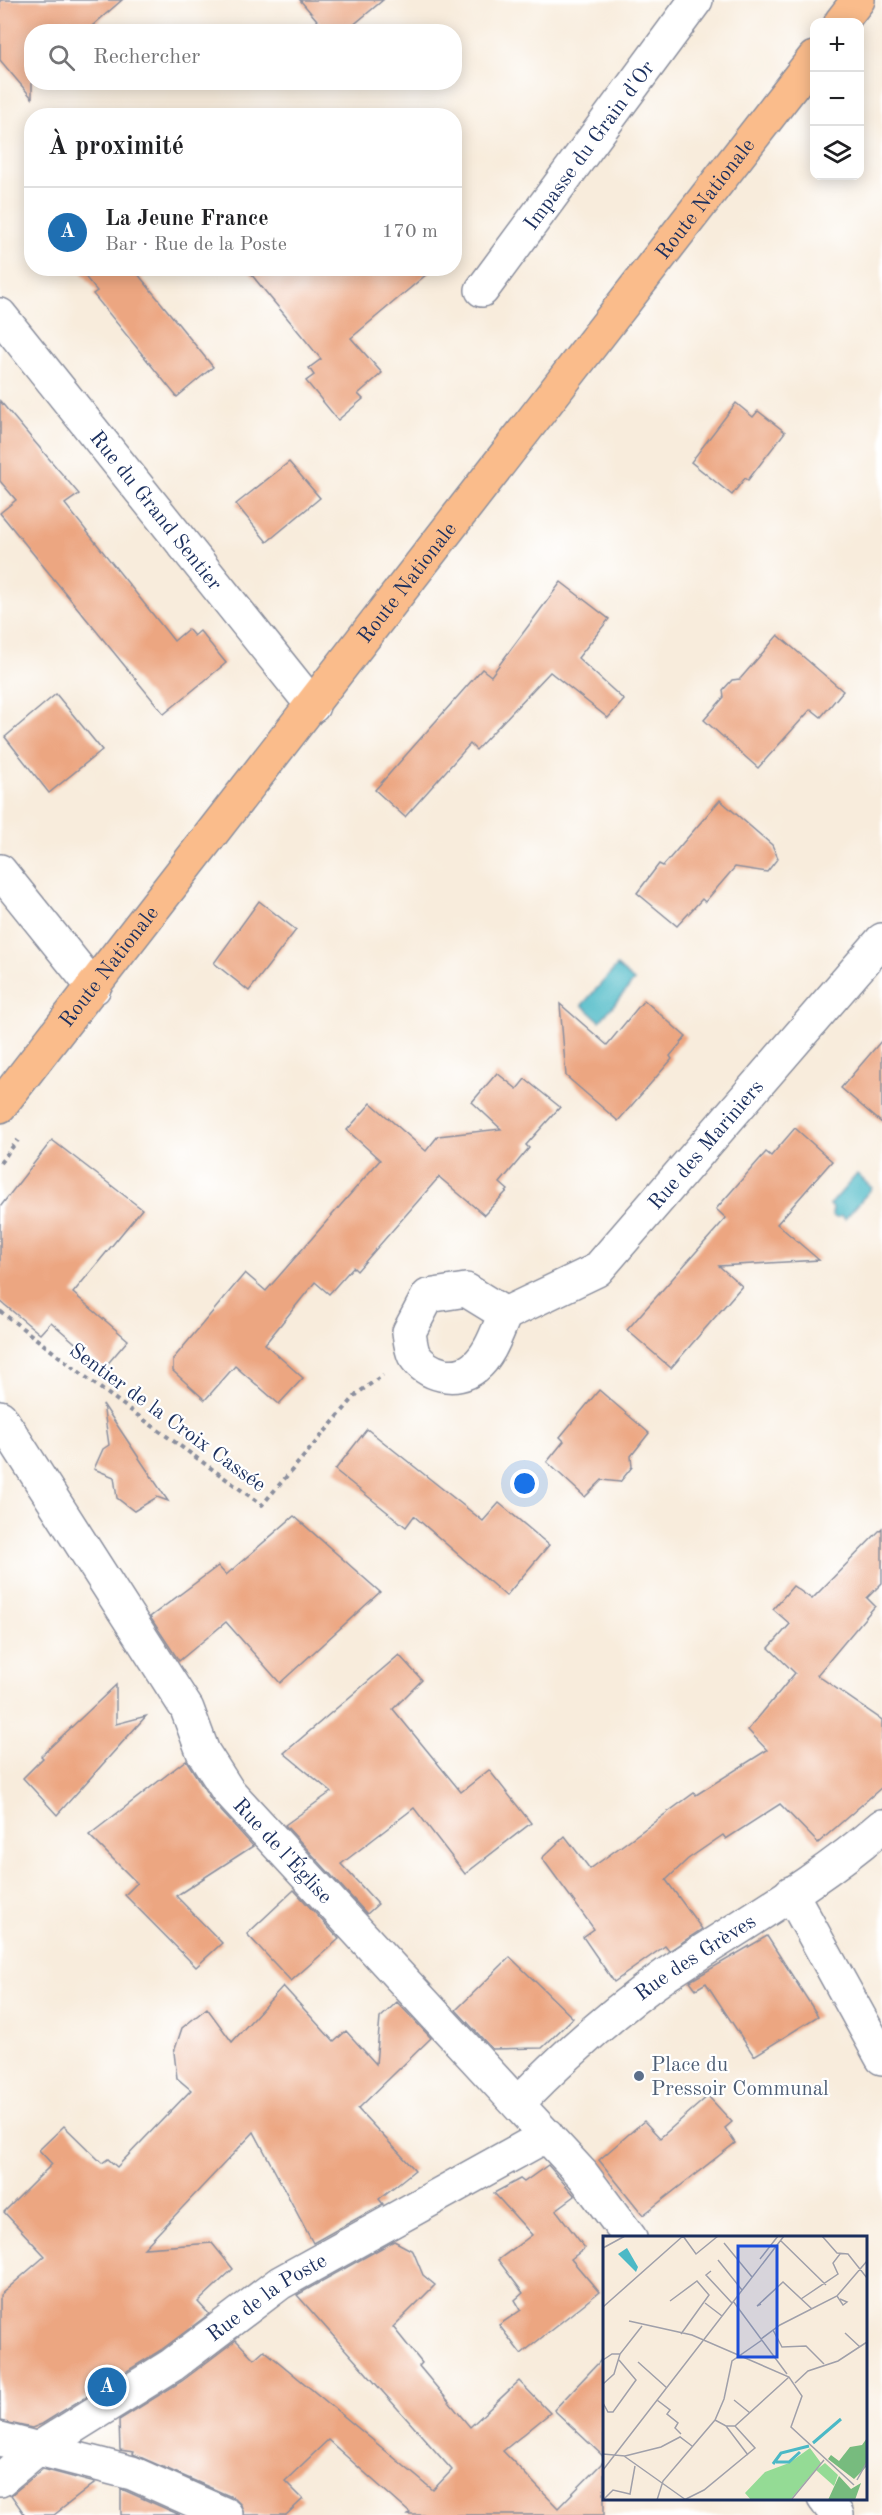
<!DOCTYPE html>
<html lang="fr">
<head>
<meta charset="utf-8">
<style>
  body { margin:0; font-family:"Old Standard TT",serif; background:#f6f6f6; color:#202124 }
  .controls { position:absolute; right:18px; top:18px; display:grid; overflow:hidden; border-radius:12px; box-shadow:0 3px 15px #0003 }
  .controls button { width:54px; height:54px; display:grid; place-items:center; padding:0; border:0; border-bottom:2px solid #e0e0e0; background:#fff; color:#202124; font:30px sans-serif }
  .you { position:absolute; left:525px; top:1484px; width:21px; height:21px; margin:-15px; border:4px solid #fff; border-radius:50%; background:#1a73e8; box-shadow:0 0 0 9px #1a73e833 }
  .badge { display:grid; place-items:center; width:39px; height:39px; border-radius:50%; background:#1f6fb2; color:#fff; font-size:20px; font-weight:700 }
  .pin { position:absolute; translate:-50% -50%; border:3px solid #fff; box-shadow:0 2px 6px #0006 }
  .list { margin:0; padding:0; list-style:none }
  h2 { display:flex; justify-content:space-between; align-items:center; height:78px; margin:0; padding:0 24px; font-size:26px }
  h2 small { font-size:20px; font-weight:400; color:#757577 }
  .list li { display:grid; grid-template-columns:39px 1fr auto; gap:18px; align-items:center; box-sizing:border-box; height:90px; padding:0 24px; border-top:2px solid #e0e0e0 }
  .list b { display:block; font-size:22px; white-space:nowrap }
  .list p { margin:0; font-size:20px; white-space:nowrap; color:#757577 }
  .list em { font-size:20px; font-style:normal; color:#757577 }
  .icon { flex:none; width:33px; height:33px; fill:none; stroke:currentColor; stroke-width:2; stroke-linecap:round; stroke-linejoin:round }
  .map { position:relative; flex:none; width:882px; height:2515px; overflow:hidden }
  .search { position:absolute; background:#fff; box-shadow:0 3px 15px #0003; left:24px; top:24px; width:438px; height:66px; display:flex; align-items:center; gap:15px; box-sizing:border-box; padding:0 21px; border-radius:24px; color:#757577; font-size:22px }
  .panel { position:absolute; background:#fff; box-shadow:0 3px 15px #0003; left:24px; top:108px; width:438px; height:168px; border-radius:24px }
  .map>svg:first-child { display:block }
</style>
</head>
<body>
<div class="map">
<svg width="882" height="2515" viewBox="0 0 882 2515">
  <rect width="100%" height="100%" fill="#fff"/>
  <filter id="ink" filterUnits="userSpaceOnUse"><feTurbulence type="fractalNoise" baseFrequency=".0167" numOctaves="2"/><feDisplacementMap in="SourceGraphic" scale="12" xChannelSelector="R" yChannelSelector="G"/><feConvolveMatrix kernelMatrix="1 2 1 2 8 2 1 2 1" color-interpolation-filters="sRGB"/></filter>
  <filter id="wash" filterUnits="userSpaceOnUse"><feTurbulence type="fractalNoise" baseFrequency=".008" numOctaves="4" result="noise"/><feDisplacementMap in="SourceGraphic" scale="24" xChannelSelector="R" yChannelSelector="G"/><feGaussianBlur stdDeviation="1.35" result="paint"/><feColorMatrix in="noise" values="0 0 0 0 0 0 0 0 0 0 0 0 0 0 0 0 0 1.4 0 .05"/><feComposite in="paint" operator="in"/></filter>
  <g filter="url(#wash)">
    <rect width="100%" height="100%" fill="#f8ecdc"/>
    <!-- water -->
    <g fill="#4bb9c6" stroke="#337492" stroke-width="1.5">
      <polygon points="617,966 634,981 600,1021 582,1005"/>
      <polygon points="857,1174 872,1188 845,1219 842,1216 836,1218 832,1215 833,1208 830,1205"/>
    </g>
    <g id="blocks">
      <!-- building -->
      <g fill="#eca681">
        <polygon points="0,0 122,0 85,32 32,32 32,98 0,60"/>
        <polygon points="300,0 383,0 345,32 327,32"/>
        <polygon points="78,268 133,268 213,367 177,397 93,294 97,291"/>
        <polygon points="246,268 434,268 351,338 382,373 358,394 363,399 338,420 306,381 314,375 309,368 321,359"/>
        <polygon points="0,401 79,494 65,504 174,641 188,629 194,636 200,631 226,663 164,714 0,513 16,500 0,481"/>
        <polygon points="736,403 753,417 758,411 785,432 748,480 745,478 732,495 691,462"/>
        <polygon points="289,462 320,498 267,542 236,504"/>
        <polygon points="561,582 609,619 578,658 624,700 608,718 550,672 476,750 470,744 405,817 375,790 482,669 491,676"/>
        <polygon points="778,635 843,691 821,717 811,709 758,768 704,720 724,697 723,690 732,680 740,679"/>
        <polygon points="56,694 102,750 49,793 5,737"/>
        <polygon points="720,800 772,845 778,858 767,872 735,867 705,902 702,899 677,926 637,893 659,864 663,866"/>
        <polygon points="259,901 296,930 249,991 214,963"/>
        <polygon points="644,1000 686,1037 670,1056 672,1059 618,1121 566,1076 560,1004 607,1045"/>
        <polygon points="882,1040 882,1123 841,1088"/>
        <polygon points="497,1073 517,1089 525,1079 560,1107 526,1145 529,1148 500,1183 508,1190 484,1215 439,1177 357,1271 353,1267 329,1294 315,1282 265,1344 303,1378 279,1404 235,1366 205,1400 173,1371 173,1359 245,1273 266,1291 380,1160 347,1130 371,1103 426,1151 438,1136 501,1129 472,1102"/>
        <polygon points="795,1128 832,1161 777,1224 819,1260 719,1266 742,1286 671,1368 627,1330 726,1218 716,1209 766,1152 771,1156"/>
        <polygon points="52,1140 142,1209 73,1293 128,1340 104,1368 51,1322 40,1334 0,1301 0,1207"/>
        <polygon points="599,1390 649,1433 631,1456 632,1467 620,1482 602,1480 585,1497 547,1462 564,1441 560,1437"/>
        <polygon points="103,1404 141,1461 168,1501 157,1497 134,1511 117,1498 114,1477 94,1469 103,1449 109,1445"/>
        <polygon points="367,1429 483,1521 499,1503 549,1545 506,1596 414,1516 406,1527 335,1470"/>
        <polygon points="294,1516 380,1592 280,1683 226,1622 179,1661 150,1617 218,1566 226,1575"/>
        <polygon points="882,1528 882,1583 867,1598 875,1606 817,1675 882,1720 882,1787 818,1843 780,1804 726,1839 723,1835 688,1859 666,1880 702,1929 669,1951 665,1946 614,1982 583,1937 594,1929 542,1858 565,1836 590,1869 694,1793 696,1795 767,1750 748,1730 795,1673 769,1648 790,1624 773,1609 793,1586 812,1599"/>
        <polygon points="399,1655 422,1680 393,1709 461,1792 489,1770 531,1823 465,1874 414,1808 341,1864 378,1904 367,1914 285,1825 331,1792 284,1753"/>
        <polygon points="116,1685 116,1724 146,1716 57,1815 23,1778 43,1758 41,1756"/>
        <polygon points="186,1760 212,1801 253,1846 176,1896 222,1943 196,1967 125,1895 137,1883 89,1835"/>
        <polygon points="294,1890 339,1939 291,1981 247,1934"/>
        <polygon points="767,1936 818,2016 754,2056 706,1983 696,1989 690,1981"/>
        <polygon points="510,1957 573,2018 542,2048 492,2049 456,2010"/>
        <polygon points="283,1986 334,2042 346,2031 376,2064 380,2018 397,2002 431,2038 358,2109 415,2170 379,2199 383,2204 313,2243 254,2132 144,2248 212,2243 233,2269 198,2302 209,2314 161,2350 42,2424 32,2428 0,2421 0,2295 45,2256 4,2212 52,2164 39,2150 64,2126 102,2163 108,2159 117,2167 191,2090 177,2078 174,2052 182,2028 207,2008 232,2042"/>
        <polygon points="708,2096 732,2122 725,2128 735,2143 643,2215 599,2160 644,2121 660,2138"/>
        <polygon points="548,2165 575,2196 556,2210 585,2248 571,2259 599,2292 521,2354 499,2325 521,2310 515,2300 523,2293 498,2260 532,2235 494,2193 520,2179 524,2182"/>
        <polygon points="394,2241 413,2251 423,2275 435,2285 393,2327 422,2363 419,2366 470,2427 519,2381 550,2413 503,2451 558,2508 604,2461 604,2515 408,2515 410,2513 328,2440 285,2481 303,2499 286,2515 244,2515 241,2505 234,2498 133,2454 134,2452 120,2450 119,2420 182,2381 236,2340 254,2359 264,2350 433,2490 452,2470 297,2295"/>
        <polygon points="604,2357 604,2457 554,2410"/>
        <polygon points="43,2469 95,2483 54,2515 25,2515 11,2495"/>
        <polygon points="121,2489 126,2491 180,2515 121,2515"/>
      </g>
    </g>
  </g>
  <g filter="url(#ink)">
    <use href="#blocks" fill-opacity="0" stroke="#8a8e9d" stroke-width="1.5"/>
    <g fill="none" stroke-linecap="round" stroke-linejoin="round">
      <defs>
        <g id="minor">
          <path id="s1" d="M 482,290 L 696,0"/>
          <path id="s2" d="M 0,315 L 313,706"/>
          <polyline points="0,871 94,988"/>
          <path d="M 466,1290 L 505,1314 C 497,1332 490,1355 475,1367 C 456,1383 427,1375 414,1355 C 411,1349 410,1339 409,1332 L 428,1296 Z"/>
          <path id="s3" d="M 505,1314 L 597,1270 L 882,940"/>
          <path id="s4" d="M 0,1417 L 187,1709 L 203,1752 L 228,1791 L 583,2175 L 630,2238"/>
          <polyline points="791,1893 882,2058"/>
          <path id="s5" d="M 518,2103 C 563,2057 614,2011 667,1974 C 739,1926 817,1883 882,1826"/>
          <polyline points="0,2439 132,2473 226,2515"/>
          <path id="s6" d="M 0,2480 L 36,2450 L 172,2365 L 280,2283 L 547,2135"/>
          <polyline points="824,2498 837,2515"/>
        </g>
        <g id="primary">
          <polyline points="841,22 858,0"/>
          <path id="s7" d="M 0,1106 L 814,58"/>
        </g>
      </defs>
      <!-- minor casing -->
      <use href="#minor" stroke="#8a8e9d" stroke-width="36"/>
      <!-- primary casing -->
      <use href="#primary" stroke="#8a8e9d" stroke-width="36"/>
      <!-- path -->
      <g stroke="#8a8e9d" stroke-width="4" stroke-dasharray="4.5 4.5" stroke-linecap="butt">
        <polyline points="0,1163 18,1140"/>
        <polyline points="0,1311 104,1391 262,1505 358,1393 383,1375"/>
      </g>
      <!-- minor -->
      <use href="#minor" stroke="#fff" stroke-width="33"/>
      <!-- primary -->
      <use href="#primary" stroke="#fabc8b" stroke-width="33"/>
    </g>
  </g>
  <!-- markers -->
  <circle fill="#5c6f8a" stroke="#fff" stroke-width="2" cx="639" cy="2076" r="6"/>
  <g text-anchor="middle" stroke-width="4.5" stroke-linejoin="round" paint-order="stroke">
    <!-- street labels -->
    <g font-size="21" fill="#1b2f5e" stroke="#fff">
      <text dy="7" stroke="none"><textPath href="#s1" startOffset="180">Impasse du Grain d'Or</textPath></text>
      <text dy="7" stroke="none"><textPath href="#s7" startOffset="1149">Route Nationale</textPath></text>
      <text dy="7" stroke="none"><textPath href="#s2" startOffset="250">Rue du Grand Sentier</textPath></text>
      <text dy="7" stroke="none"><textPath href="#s7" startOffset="663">Route Nationale</textPath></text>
      <text dy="7" stroke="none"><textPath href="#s7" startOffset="177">Route Nationale</textPath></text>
      <text dy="7" stroke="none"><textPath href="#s3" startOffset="268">Rue des Mariniers</textPath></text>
      <text transform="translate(168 1417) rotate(36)" y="7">Sentier de la Croix Cassée</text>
      <text dy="7" stroke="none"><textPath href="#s4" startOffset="520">Rue de l'Église</textPath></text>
      <text dy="7" stroke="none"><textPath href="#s5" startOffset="230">Rue des Grèves</textPath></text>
      <text dy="7" stroke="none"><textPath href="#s6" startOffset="324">Rue de la Poste</textPath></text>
    </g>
    <!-- service labels -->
    <g font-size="21" fill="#4e5e75" stroke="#fff" text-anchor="start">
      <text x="651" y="2071">Place du<tspan x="651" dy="24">Pressoir Communal</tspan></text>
    </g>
  </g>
  <!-- overview -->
  <g transform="translate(603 2236)">
    <rect width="264" height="264" fill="#f8ecdc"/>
    <path d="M 207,212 L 218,227 L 187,264 L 148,264 L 142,257 L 162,236 L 186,227 ZM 222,227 L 235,239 L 231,250 L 213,234 Z" fill="#94db95"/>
    <path d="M 264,202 L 264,230 L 251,243 L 225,223 L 228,219 L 236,225 L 247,211 L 259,209 ZM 236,240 L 248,253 L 258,247 L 252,264 L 225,264 Z" fill="#77bb7e"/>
    <path d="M 24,12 L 35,31 L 33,36 L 15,18 Z" fill="#4bb9c6"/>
    <path fill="none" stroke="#4bb9c6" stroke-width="3" d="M 210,207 L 238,183M 173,226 L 186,226 L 197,216M 170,228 L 178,217 L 206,210"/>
    <path fill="none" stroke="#a0a0aa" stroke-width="1.5" d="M 80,0 L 93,18 L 115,0M 219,0 L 234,17 L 245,18 L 264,42M 177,4 L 223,49M 121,7 L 149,41M 0,12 L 22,0M 157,23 L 175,0M 115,24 L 139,54M 108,35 L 103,39 L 129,67M 234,60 L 240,69 L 244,66 L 237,63M 198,63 L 235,38 L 230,27 L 237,18M 67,65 L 94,45 L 106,59 L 78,98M 130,65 L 184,138M 102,67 L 119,80M 158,68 L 154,70 L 180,46 L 209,73M 0,71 L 80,0M 26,85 L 89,99 L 186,141 L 199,160 L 188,191 L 251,249M 170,94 L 179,111 L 203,110 L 221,128M 242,97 L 257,111M 158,103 L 177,89 L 234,60 L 264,25M 0,124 L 9,118 L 17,118M 35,126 L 64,152M 192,147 L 205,135 L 235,125 L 264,106M 0,148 L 11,138 L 17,118 L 39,90M 54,164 L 67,174 L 64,178 L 75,187 L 72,192 L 78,198M 131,164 L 147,177M 0,167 L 5,176 L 10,176 L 33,144 L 16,124M 112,184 L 123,190 L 132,190 L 186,141M 123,190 L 145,219M 0,218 L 22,220 L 58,211 L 77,201 L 89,210M 21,220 L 83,264M 0,234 L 181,0M 254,244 L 264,226M 0,264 L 10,254 L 27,258 L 32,230M 54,264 L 60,245 L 112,184 L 121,163 L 129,125 L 159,104M 81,264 L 101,254 L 152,212 L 132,190M 188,264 L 221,224"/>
    <path fill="#1d4ed8" fill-opacity="0.15" stroke="#1d4ed8" stroke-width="3" d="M 135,10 L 174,10 L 174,121 L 135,121 Z"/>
    <rect width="264" height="264" fill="none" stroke="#1b2f5e" stroke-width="3"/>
  </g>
</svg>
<div class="controls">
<button>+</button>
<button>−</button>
<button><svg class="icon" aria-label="layers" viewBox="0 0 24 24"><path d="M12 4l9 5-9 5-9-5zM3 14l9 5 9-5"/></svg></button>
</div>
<div class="you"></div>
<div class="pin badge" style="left:107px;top:2387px">A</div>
<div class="search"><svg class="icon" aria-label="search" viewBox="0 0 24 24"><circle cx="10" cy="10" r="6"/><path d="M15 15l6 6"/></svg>Rechercher</div>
<section class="panel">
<h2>À proximité<small></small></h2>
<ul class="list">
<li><span class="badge">A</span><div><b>La Jeune France</b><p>Bar · Rue de la Poste</p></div><em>170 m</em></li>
</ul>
</section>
</div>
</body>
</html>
